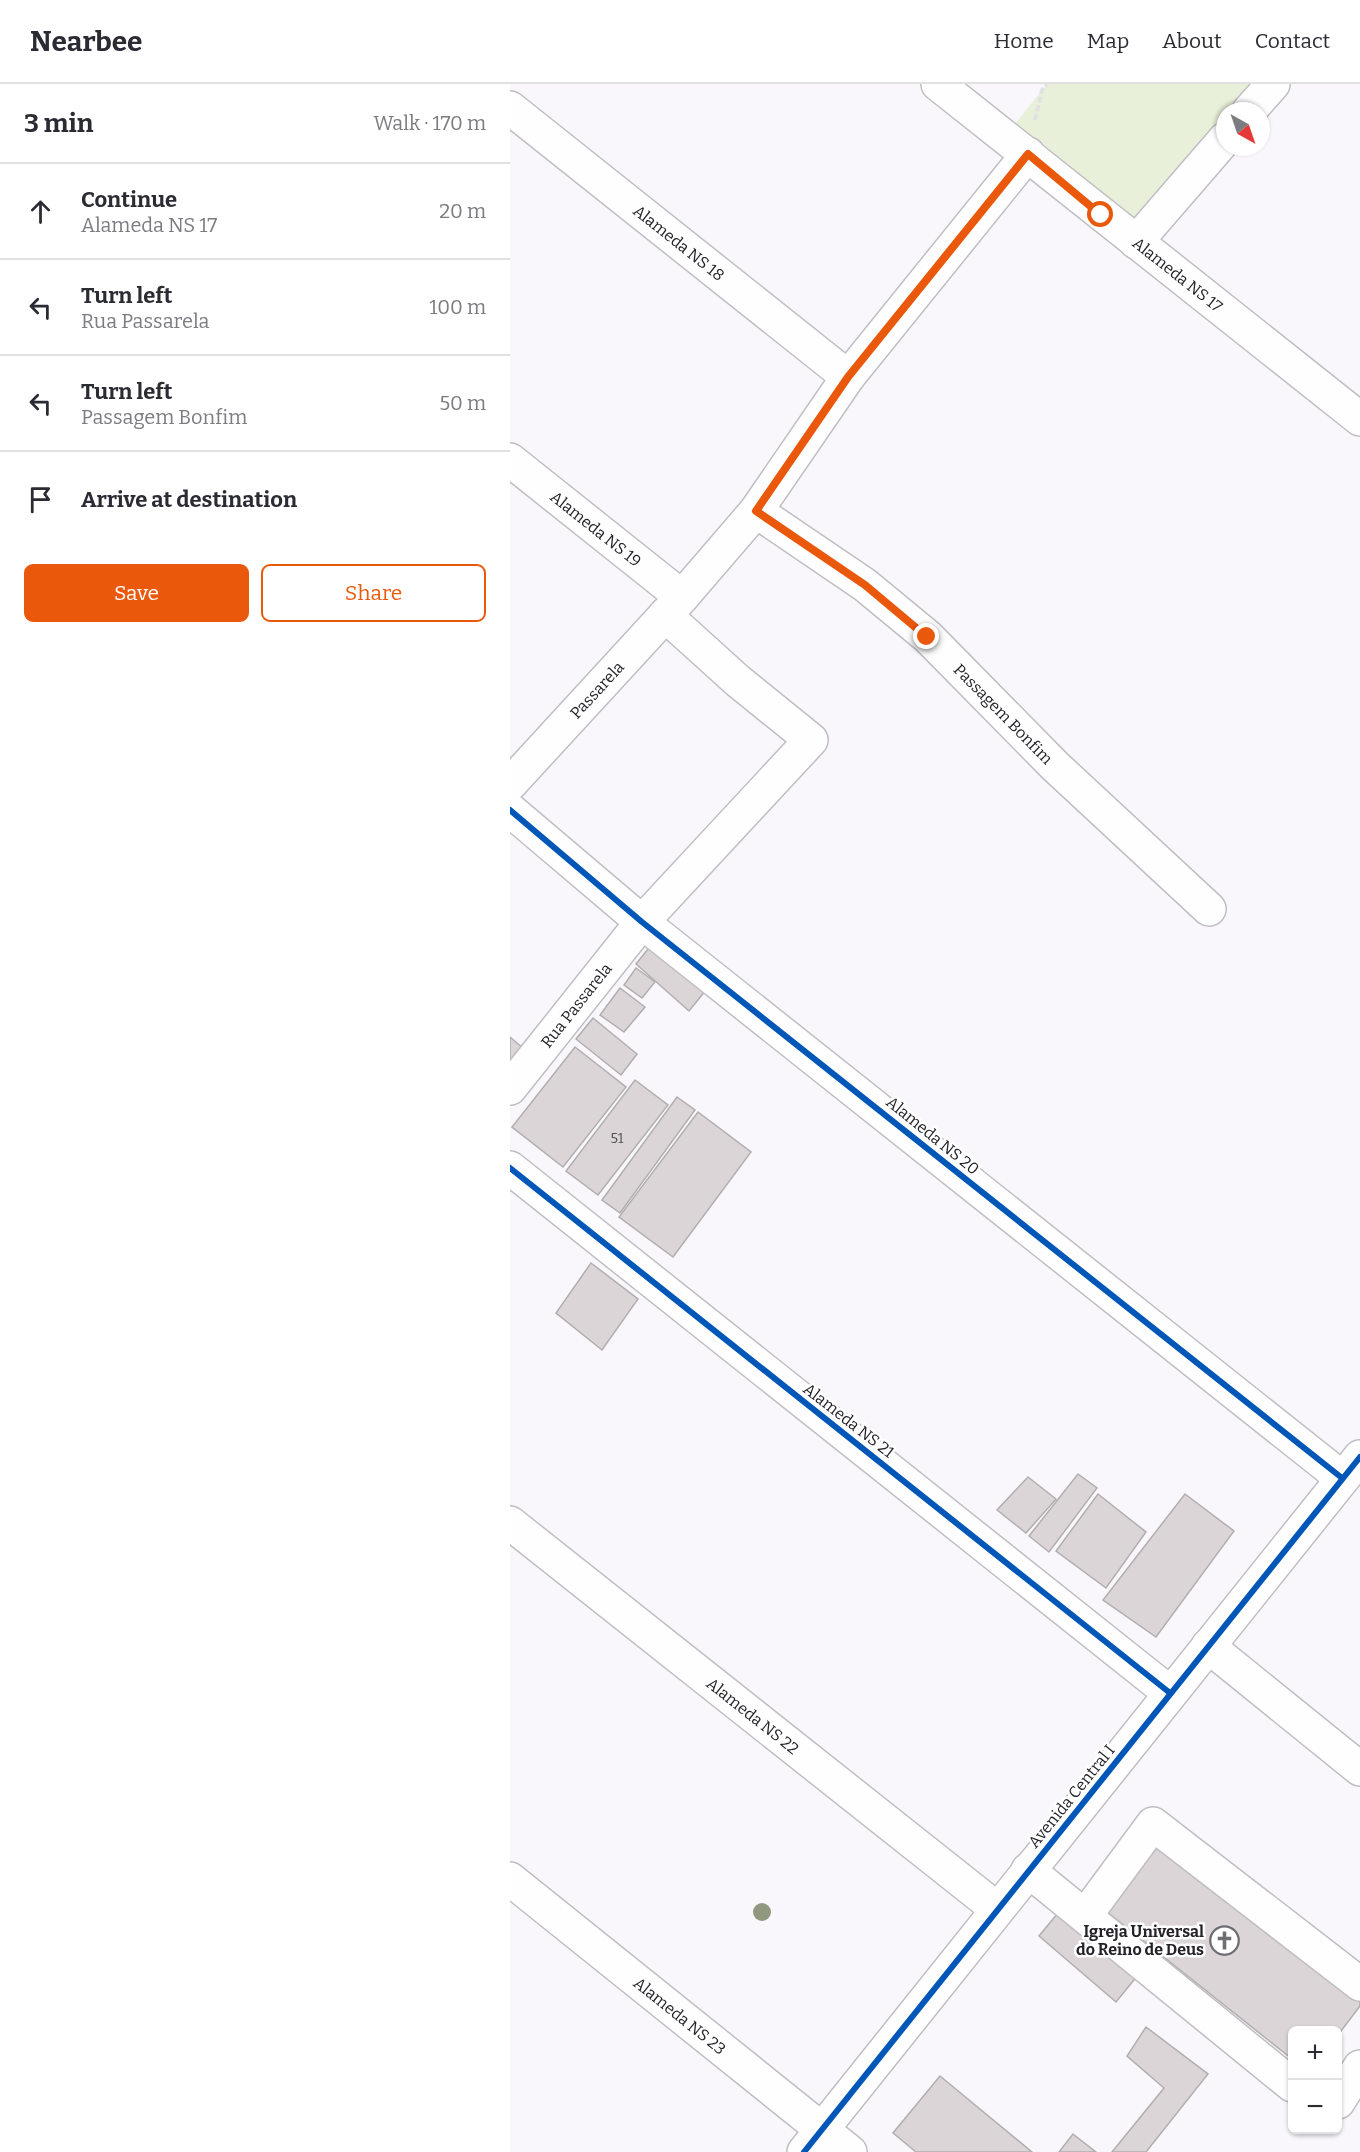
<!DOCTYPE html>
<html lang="en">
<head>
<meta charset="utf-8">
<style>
  body { margin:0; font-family:Bitter,serif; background:#f2f2f3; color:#2b2b33 }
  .controls { position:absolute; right:18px; bottom:18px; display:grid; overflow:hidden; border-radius:9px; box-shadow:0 2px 4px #0004 }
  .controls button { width:54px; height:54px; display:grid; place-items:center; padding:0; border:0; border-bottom:2px solid #e1e1e2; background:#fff; color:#2b2b33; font:30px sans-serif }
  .compass { position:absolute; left:706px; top:18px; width:54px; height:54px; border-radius:50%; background:#fff; box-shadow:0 2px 4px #0004; rotate:140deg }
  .stop { position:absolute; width:18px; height:18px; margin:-14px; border:4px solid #ea580c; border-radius:50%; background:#fff }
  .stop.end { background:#ea580c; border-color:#fff; box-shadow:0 2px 6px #0008 }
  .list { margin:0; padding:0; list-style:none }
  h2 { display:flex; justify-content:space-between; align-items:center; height:78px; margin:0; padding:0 24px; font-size:26px }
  h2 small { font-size:20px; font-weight:400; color:#7c7c81 }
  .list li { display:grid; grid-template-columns:39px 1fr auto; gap:18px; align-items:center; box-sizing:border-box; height:96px; padding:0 24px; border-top:2px solid #e1e1e2 }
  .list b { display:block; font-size:22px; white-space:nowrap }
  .list p { margin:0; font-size:20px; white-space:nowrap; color:#7c7c81 }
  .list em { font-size:20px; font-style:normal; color:#7c7c81 }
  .actions { display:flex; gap:12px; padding:18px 24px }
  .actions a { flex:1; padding:14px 0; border:2px solid #ea580c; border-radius:9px; text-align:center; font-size:21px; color:#ea580c }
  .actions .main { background:#ea580c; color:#fff }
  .icon { flex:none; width:33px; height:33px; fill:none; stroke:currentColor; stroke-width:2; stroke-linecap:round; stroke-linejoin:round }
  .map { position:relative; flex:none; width:850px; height:2068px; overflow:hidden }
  header { display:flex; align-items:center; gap:36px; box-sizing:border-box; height:84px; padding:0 30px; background:#fff; border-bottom:2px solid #e1e1e2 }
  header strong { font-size:28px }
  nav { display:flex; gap:33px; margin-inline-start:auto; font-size:21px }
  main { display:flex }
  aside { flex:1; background:#fff }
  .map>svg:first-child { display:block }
</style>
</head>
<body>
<header>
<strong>Nearbee</strong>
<nav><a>Home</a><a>Map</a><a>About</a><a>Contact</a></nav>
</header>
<main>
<aside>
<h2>3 min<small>Walk · 170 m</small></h2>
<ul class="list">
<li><svg class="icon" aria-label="ahead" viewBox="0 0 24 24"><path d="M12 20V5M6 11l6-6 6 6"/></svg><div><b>Continue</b><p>Alameda NS 17</p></div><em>20 m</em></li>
<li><svg class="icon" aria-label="left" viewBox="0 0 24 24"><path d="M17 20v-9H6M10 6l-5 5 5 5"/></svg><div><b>Turn left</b><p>Rua Passarela</p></div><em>100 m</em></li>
<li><svg class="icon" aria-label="left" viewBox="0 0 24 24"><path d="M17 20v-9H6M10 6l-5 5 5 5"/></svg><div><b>Turn left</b><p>Passagem Bonfim</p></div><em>50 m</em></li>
<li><svg class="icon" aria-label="arrive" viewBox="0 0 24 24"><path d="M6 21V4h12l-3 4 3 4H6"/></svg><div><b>Arrive at destination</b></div></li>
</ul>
<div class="actions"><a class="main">Save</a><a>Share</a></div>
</aside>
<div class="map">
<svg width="850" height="2068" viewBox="0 0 850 2068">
  <rect width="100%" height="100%" fill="#f9f7fc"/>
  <!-- green -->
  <polygon fill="#e8f0da" points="537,0 748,0 726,27 715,27 715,41 623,153 495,52"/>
  <!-- building -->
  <g fill="#dbd5d7" stroke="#b2aeaf" stroke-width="1.5">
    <polygon points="142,860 196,906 179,927 126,880"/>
    <polygon points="126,884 145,898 132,914 114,901"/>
    <polygon points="110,904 135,923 114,948 90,931"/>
    <polygon points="83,934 127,970 111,991 66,955"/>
    <polygon points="0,953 13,964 0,980"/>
    <polygon points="65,963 116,1003 53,1083 2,1043"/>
    <polygon points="125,996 158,1021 88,1111 56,1087"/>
    <polygon points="167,1013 185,1026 110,1129 92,1116"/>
    <polygon points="188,1028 241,1068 163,1173 109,1133"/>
    <polygon points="81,1179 128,1215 92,1266 46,1229"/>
    <polygon points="568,1390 587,1404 539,1468 519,1452"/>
    <polygon points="518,1393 546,1415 516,1449 487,1426"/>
    <polygon points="588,1410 636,1448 596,1504 546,1467"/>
    <polygon points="675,1410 724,1447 646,1553 593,1516"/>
    <polygon points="651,1732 850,1899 850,1922 828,1951 828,1946 782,1946 782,1975 577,1812"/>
    <polygon points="557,1818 633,1885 606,1918 529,1852"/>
    <polygon points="636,1943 698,1990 636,2068 602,2068 654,2004 617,1972"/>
    <polygon points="430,1992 522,2068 406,2068 383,2049"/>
    <polygon points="563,2050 586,2068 549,2068"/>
  </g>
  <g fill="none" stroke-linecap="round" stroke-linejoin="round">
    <defs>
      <g id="minor">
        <path id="s1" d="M 428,0 L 850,335"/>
        <path id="s2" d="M 0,24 L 338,293"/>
        <polyline points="739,27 763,0"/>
        <polyline points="626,158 715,55"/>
        <path id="s3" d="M 0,376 L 172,513"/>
        <path id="s4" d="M 246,427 L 355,501 L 418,553 L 545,682 L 699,825"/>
        <path id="s5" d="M 0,700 L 172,513 L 246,427 L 338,293 L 518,70"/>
        <polyline points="0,726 132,838 832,1394"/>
        <path id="s6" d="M 0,1004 L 132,838 L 301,656 L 228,597 L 155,531"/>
        <polyline points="0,1084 660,1609"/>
        <path id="s7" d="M 0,1439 L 487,1825"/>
        <polyline points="698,1562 850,1685"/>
        <polyline points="518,1786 782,2001"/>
        <path id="s8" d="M 0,1795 L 340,2068"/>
        <polyline points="575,1832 643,1740 850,1900"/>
        <polyline points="828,2018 850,1983"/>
        <polyline points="294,2068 850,1373"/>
      </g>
    </defs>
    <!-- minor casing -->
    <use href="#minor" stroke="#c0bec3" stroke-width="36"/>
    <!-- path -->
    <polyline stroke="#e1e1e2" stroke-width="4" stroke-dasharray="6 3" stroke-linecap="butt" points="525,36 532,6 537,0"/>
    <!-- minor -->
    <use href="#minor" stroke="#fefeff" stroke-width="33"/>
    <defs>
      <g id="cycleway">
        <polyline points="0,726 132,838 832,1394"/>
        <polyline points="0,1084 660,1609"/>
        <polyline points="294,2068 850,1373"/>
      </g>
    </defs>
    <!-- cycleway casing -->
    <use href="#cycleway" stroke="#fff" stroke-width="10"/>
    <!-- cycleway -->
    <use href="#cycleway" stroke="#0057b8" stroke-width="6"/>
  </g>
  <!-- trees -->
  <circle fill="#90987f" cx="252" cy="1828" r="9"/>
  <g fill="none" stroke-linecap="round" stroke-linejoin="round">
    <!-- route -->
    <polyline stroke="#ea580c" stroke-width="8" points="417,553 355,501 246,427 338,293 518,70 591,131"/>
  </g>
  <!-- icons -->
  <defs>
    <symbol id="church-ring" viewBox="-11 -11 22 22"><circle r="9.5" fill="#fff" stroke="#6f6c72" stroke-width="1.5"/><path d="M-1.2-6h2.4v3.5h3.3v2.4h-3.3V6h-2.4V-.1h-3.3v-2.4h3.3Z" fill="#6f6c72"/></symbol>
  </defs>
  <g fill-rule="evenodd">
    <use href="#church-ring" x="698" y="1840" width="33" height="33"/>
  </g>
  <g text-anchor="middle" stroke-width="5" stroke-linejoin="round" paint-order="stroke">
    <!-- number labels -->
    <g font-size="14" fill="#524e53">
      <text x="107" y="1059">51</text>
    </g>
    <!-- street labels -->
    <g font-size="16" fill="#242127" stroke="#fff">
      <text dy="6" stroke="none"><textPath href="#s2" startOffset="216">Alameda NS 18</textPath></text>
      <text dy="6" stroke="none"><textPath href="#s1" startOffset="306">Alameda NS 17</textPath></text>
      <text dy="6" stroke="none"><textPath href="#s3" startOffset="110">Alameda NS 19</textPath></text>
      <text dy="6" stroke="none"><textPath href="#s5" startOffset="128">Passarela</textPath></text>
      <text dy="6" stroke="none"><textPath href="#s4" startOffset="321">Passagem Bonfim</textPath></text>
      <text dy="6" stroke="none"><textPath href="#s6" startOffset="106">Rua Passarela</textPath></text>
      <text transform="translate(423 1051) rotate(39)" y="6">Alameda NS 20</text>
      <text transform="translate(339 1336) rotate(38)" y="6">Alameda NS 21</text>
      <text dy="6" stroke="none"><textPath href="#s7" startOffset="310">Alameda NS 22</textPath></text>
      <text transform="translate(561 1712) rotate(-51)" y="6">Avenida Central I</text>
      <text dy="6" stroke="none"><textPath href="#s8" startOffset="218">Alameda NS 23</textPath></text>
    </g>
    <!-- poi labels -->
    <g font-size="16" font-weight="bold" fill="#242127" stroke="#fff" text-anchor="end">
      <text x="694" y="1853">Igreja Universal<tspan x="694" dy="18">do Reino de Deus</tspan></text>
    </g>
  </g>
</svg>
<div class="controls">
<button>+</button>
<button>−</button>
</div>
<svg class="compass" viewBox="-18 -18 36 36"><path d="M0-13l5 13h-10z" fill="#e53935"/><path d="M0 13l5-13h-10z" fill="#7c7c81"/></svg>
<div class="stop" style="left:591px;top:131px"></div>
<div class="stop end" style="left:417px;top:553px"></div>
</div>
</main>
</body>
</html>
